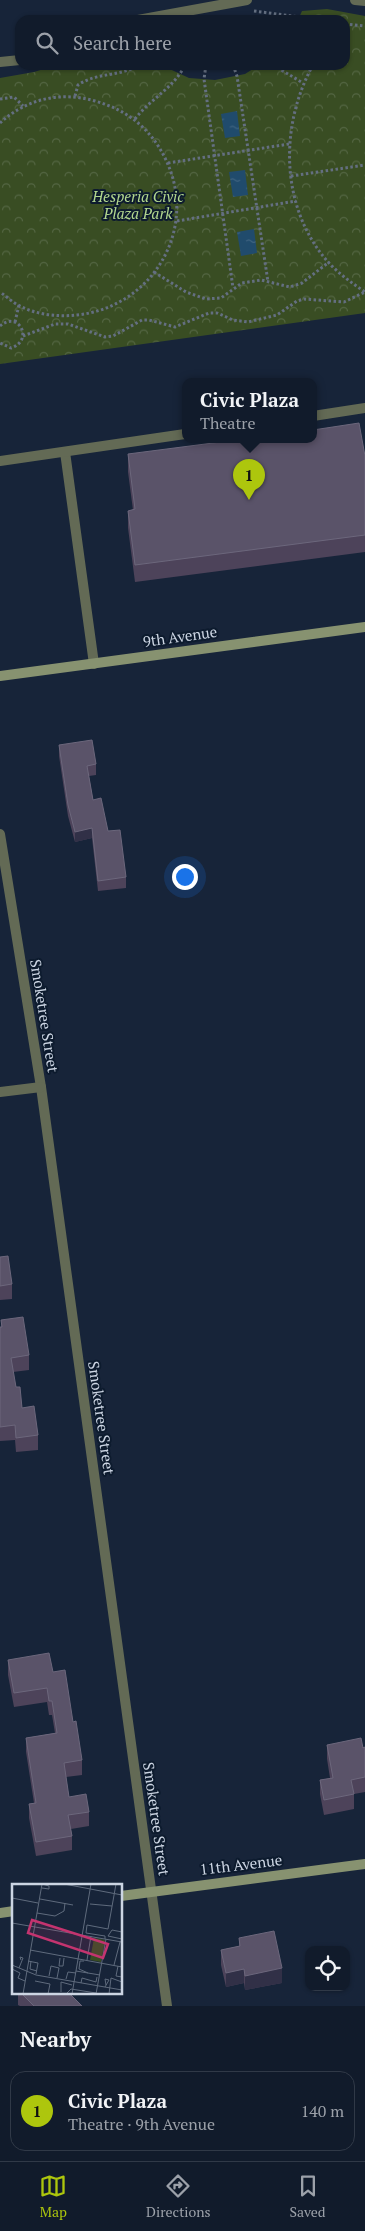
<!DOCTYPE html>
<html lang="en">
<head>
<meta charset="utf-8">
<style>
  body { margin:0; font-family:"PT Serif",serif; background:#1a2433; color:#f1f3f6 }
  .controls { position:absolute; right:15px; bottom:15px; display:grid; overflow:hidden; border-radius:10px; box-shadow:0 1px 4px #0004 }
  .controls button { width:45px; height:45px; display:grid; place-items:center; padding:0; border:0; border-bottom:1px solid #303947; background:#111b2b; color:#f1f3f6; font:25px sans-serif }
  .you { position:absolute; left:184px; top:876px; width:18px; height:18px; margin:-12px; border:4px solid #fff; border-radius:50%; background:#1a73e8; box-shadow:0 0 0 8px #1a73e833 }
  .badge { display:grid; place-items:center; width:32px; height:32px; border-radius:50%; background:#adc60d; color:#111; font-size:16px; font-weight:700 }
  .pin { position:absolute; translate:-50% -41px; filter:drop-shadow(0 1px 2px #0008) }
  .pin::after { content:''; position:absolute; top:26px; width:18px; height:15px; background:inherit; clip-path:polygon(0 0,100% 0,50% 100%) }
  .popup { position:absolute; left:182px; top:378px; width:135px; height:65px; box-sizing:border-box; display:grid; place-content:center; border-radius:10px; background:#111b2b; filter:drop-shadow(0 1px 4px #0005); font-size:16px; white-space:nowrap; color:#9ca1a9 }
  .popup b { font-size:19px; color:#f1f3f6 }
  .popup::after { content:''; position:absolute; left:50%; top:100%; margin-left:-10px; border:10px solid transparent; border-top-color:#111b2b }
  .list { margin:0; padding:0; list-style:none }
  h2 { display:flex; justify-content:space-between; align-items:center; height:65px; margin:0; padding:0 20px; font-size:21px }
  h2 small { font-size:16px; font-weight:400; color:#9ca1a9 }
  .list li { display:grid; grid-template-columns:32px 1fr auto; gap:15px; align-items:center; box-sizing:border-box; height:80px; margin:0 10px 10px; padding:0 10px; border:1px solid #303947; border-radius:15px }
  .list b { display:block; font-size:19px; white-space:nowrap }
  .list p { margin:0; font-size:16px; white-space:nowrap; color:#9ca1a9 }
  .list em { font-size:16px; font-style:normal; color:#9ca1a9 }
  .icon { flex:none; width:28px; height:28px; fill:none; stroke:currentColor; stroke-width:2; stroke-linecap:round; stroke-linejoin:round }
  .map { position:relative; flex:none; width:365px; height:2006px; overflow:hidden }
  .search { position:absolute; background:#111b2b; box-shadow:0 1px 4px #0004; left:15px; right:15px; top:15px; height:55px; display:flex; align-items:center; gap:12px; box-sizing:border-box; padding:0 18px; border-radius:15px; color:#9ca1a9; font-size:19px }
  .sheet { height:155px; background:#111b2b }
  nav { display:flex; justify-content:space-around; align-items:center; box-sizing:border-box; height:70px; border-top:1px solid #303947; background:#111b2b; font-size:14px; color:#9ca1a9 }
  nav a { display:grid; justify-items:center; gap:2px }
  nav .on { color:#adc60d }
  .map>svg:first-child { display:block }
</style>
</head>
<body>
<div class="map">
<svg width="365" height="2006" viewBox="0 0 365 2006">
  <defs>
    <pattern id="park-crowns" width="20" height="18" patternUnits="userSpaceOnUse" patternTransform="scale(1.25)"><rect width="20" height="18" fill="#394d23"/><path d="M2 6a3 3 0 1 1 6 0M12 15a3 3 0 1 1 6 0" fill="none" stroke="#546643"/></pattern>
    <pattern id="water-ripples" width="26" height="14" patternUnits="userSpaceOnUse" patternTransform="scale(1.25)"><rect width="26" height="14" fill="#204b6c"/><path d="M2 4q2-2 4 0t4 0M15 11q2-2 4 0t4 0" fill="none" stroke="#3f6481"/></pattern>
  </defs>
  <rect width="100%" height="100%" fill="#172439"/>
  <!-- park -->
  <polygon fill="url(#park-crowns)" points="327,9 365,16 365,313 0,364 0,78 34,72 57,65 161,65 189,78 215,80 245,74 259,65 345,65 345,20 298,20 302,11"/>
  <!-- water -->
  <g fill="url(#water-ripples)">
    <polygon points="237,111 240,136 225,138 221,114"/>
    <polygon points="245,170 248,195 233,197 229,172"/>
    <polygon points="254,229 257,253 241,256 237,232"/>
  </g>
  <g fill="none" stroke-linecap="round" stroke-linejoin="round">
    <!-- path -->
    <g stroke="#646f81" stroke-width="3" stroke-dasharray="2.5 2.5" stroke-linecap="butt">
      <polyline points="254,11 322,20"/>
      <polyline points="345,24 365,26"/>
      <polyline points="206,65 204,79 233,288"/>
      <polyline points="233,65 237,76 268,282"/>
      <polyline points="273,65 303,83"/>
      <path d="M 313,65 C 279,126 280,209 329,263 C 339,274 352,283 365,292"/>
      <path d="M 75,96 L 78,85 C 97,72 120,77 139,65"/>
      <polyline points="0,99 14,97 23,106"/>
      <path d="M 135,119 C 150,99 174,88 185,65"/>
      <path d="M 0,123 C 26,99 60,91 95,101 C 127,110 150,128 165,158 C 200,228 153,307 77,315 C 58,317 36,315 18,305 C 12,302 6,296 0,292"/>
      <polyline points="168,163 289,144"/>
      <polyline points="291,176 365,165"/>
      <polyline points="177,221 296,201"/>
      <polyline points="154,272 186,292 206,299 221,298 242,283 261,280 290,287 302,283 329,262"/>
      <polyline points="15,322 19,305"/>
      <path d="M 0,326 C 18,310 35,340 11,348 L 0,343"/>
      <polyline points="23,336 55,324 68,324 105,337 113,336 142,320 149,320 175,327 209,313 217,313 233,320 248,322 277,315 297,301 304,299 344,302 365,292"/>
    </g>
    <!-- lane -->
    <g stroke="#636a55" stroke-width="10">
      <polyline points="313,416 365,408"/>
      <polyline points="65,452 94,664"/>
      <polyline points="0,461 185,434"/>
    </g>
    <!-- street -->
    <g stroke="#636a55" stroke-width="10">
      <polyline points="355,0 365,1"/>
      <polyline points="138,20 247,0"/>
      <polyline points="0,62 20,60"/>
      <polyline points="0,834 41,1087 167,2006"/>
      <polyline points="0,1092 41,1087"/>
    </g>
    <!-- secondary -->
    <g stroke="#879270" stroke-width="10">
      <polyline points="0,676 365,627"/>
      <polyline points="121,1896 365,1864"/>
      <polyline points="0,1913 14,1911"/>
    </g>
  </g>
  <!-- wall -->
  <g fill="#4d435a">
    <polygon points="128,454 365,456 365,552 135,582 128,528 128,511 133,510 128,472"/>
    <polygon points="59,745 96,764 96,775 89,776 93,800 108,831 126,877 126,888 98,891 92,838 75,842 68,816 59,756"/>
    <polygon points="0,1257 12,1284 12,1299 0,1300"/>
    <polygon points="1,1320 29,1355 29,1370 13,1372 16,1387 22,1408 38,1435 38,1450 16,1452 15,1440 0,1441 0,1327 1,1327"/>
    <polygon points="8,1660 53,1672 73,1722 82,1760 82,1775 66,1777 69,1797 89,1812 89,1826 71,1829 72,1836 72,1850 36,1856 29,1818 29,1804 34,1803 26,1752 26,1738 55,1733 52,1715 49,1715 47,1702 14,1707 8,1675"/>
    <polygon points="327,1745 365,1747 365,1792 354,1794 354,1809 324,1815 320,1794 320,1780 330,1778 327,1759"/>
    <polygon points="239,1938 282,1983 245,1990 244,1983 226,1987 221,1965 221,1950 239,1946"/>
    <polygon points="18,1992 68,1992 82,2006 20,2006 18,2005"/>
  </g>
  <!-- shaded-wall -->
  <g fill="#313047">
    <polygon points="92,828 92,838 75,842 75,832"/>
    <polygon points="282,1968 282,1983 245,1990 245,1976"/>
    <polygon points="244,1969 244,1983 226,1987 226,1973"/>
  </g>
  <!-- building -->
  <g fill="#5a5369" stroke="#6c677c">
    <polygon points="359,423 365,456 365,535 135,565 128,511 135,509 128,454 244,439 313,439 313,430"/>
    <polygon points="92,740 96,764 87,766 93,800 101,798 108,831 120,830 126,877 98,881 92,828 75,832 68,805 59,745"/>
    <polygon points="8,1256 12,1284 0,1286 0,1257"/>
    <polygon points="23,1317 29,1355 11,1358 16,1387 20,1387 22,1408 34,1406 38,1435 16,1438 15,1425 0,1427 0,1327 2,1327 1,1320"/>
    <polygon points="49,1653 53,1672 65,1670 73,1722 76,1721 82,1760 64,1763 69,1797 86,1794 89,1812 68,1815 72,1836 36,1842 29,1804 36,1803 26,1738 57,1733 52,1701 49,1701 47,1688 14,1693 8,1660"/>
    <polygon points="361,1738 363,1748 365,1747 365,1777 351,1780 354,1794 324,1800 320,1780 333,1778 327,1745"/>
    <polygon points="274,1931 282,1968 245,1976 244,1969 226,1973 221,1950 240,1946 239,1938"/>
    <polygon points="20,1992 68,1992 82,2006 34,2006"/>
  </g>
  <g text-anchor="middle" stroke-width="4" stroke-linejoin="round" paint-order="stroke">
    <!-- park labels -->
    <g font-size="15" font-style="italic" fill="#b2d78e" stroke="#0d1b2e">
      <text x="138" y="202">Hesperia Civic<tspan x="138" dy="17">Plaza Park</tspan></text>
    </g>
    <!-- street labels -->
    <g font-size="15" fill="#ccd5e3" stroke="#0d1b2e">
      <text transform="translate(180 637) rotate(-8)" y="5">9th Avenue</text>
      <text transform="translate(44 1016) rotate(81)" y="5">Smoketree Street</text>
      <text transform="translate(101 1418) rotate(82)" y="5">Smoketree Street</text>
      <text transform="translate(156 1819) rotate(82)" y="5">Smoketree Street</text>
      <text transform="translate(241 1865) rotate(-7)" y="5">11th Avenue</text>
    </g>
  </g>
  <!-- overview -->
  <g transform="translate(12 1884)">
    <rect width="110" height="110" fill="#172439"/>
    <path d="M 82,54 L 93,56 L 89,78 L 78,76 Z" fill="#394d23"/>
    <path fill="none" stroke="#5f6b7d" stroke-width="1" d="M 52,0 L 110,11M 30,4 L 37,5 L 37,2 L 30,0M 0,14 L 26,19M 28,15 L 61,21M 78,20 L 100,22M 25,29 L 43,32 L 52,27 L 53,19M 0,39 L 110,58M 110,48 L 100,46 L 96,52 L 110,55M 93,55 L 93,52 L 74,49 L 75,41 L 96,45 L 104,0M 18,66 L 110,83M 48,74 L 47,82 L 51,82 L 52,74M 75,76 L 79,52M 16,77 L 26,79 L 24,90M 19,77 L 18,85 L 25,87M 72,77 L 68,77 L 67,85 L 76,89M 0,81 L 24,91 L 110,106M 102,81 L 108,58M 106,82 L 104,92 L 110,93M 7,84 L 11,74 L 8,73 L 9,76M 0,85 L 8,89 L 6,94 L 13,97M 64,87 L 88,91M 37,92 L 39,82 L 47,84 L 45,94M 54,95 L 56,88 L 64,89M 23,97 L 38,100 L 36,110M 69,99 L 70,94 L 84,98 L 85,93M 93,103 L 97,96 L 93,95 L 94,101M 49,108 L 49,98 L 60,101M 55,109 L 59,105 L 84,109M 11,110 L 30,0M 60,110 L 79,0M 84,110 L 94,55M 97,110 L 99,94 L 110,98"/>
    <path fill="#c4346f" fill-opacity="0.15" stroke="#c4346f" stroke-width="2.5" d="M 20,36 L 96,60 L 91,74 L 16,49 Z"/>
    <rect width="110" height="110" fill="none" stroke="#ccd5e3" stroke-width="2.5"/>
  </g>
</svg>
<div class="controls">
<button><svg class="icon" aria-label="locate" viewBox="0 0 24 24"><circle cx="12" cy="12" r="6"/><path d="M12 2v4M12 18v4M2 12h4M18 12h4"/></svg></button>
</div>
<div class="you"></div>
<div class="pin badge" style="left:249px;top:500px">1</div>
<div class="popup"><b>Civic Plaza</b>Theatre</div>
<div class="search"><svg class="icon" aria-label="search" viewBox="0 0 24 24"><circle cx="10" cy="10" r="6"/><path d="M15 15l6 6"/></svg>Search here</div>
</div>
<section class="sheet">
<h2>Nearby<small></small></h2>
<ul class="list">
<li><span class="badge">1</span><div><b>Civic Plaza</b><p>Theatre · 9th Avenue</p></div><em>140 m</em></li>
</ul>
</section>
<nav>
<a class="on"><svg class="icon" aria-label="map" viewBox="0 0 24 24"><path d="M3 6l6-2 6 2 6-2v14l-6 2-6-2-6 2zM9 4v14M15 6v14"/></svg>Map</a>
<a><svg class="icon" aria-label="directions" viewBox="0 0 24 24"><path d="M12 3l9 9-9 9-9-9zM9 14v-3h6M13 9l2 2-2 2"/></svg>Directions</a>
<a><svg class="icon" aria-label="saved" viewBox="0 0 24 24"><path d="M7 4h10v16l-5-4-5 4z"/></svg>Saved</a>
</nav>
</body>
</html>
